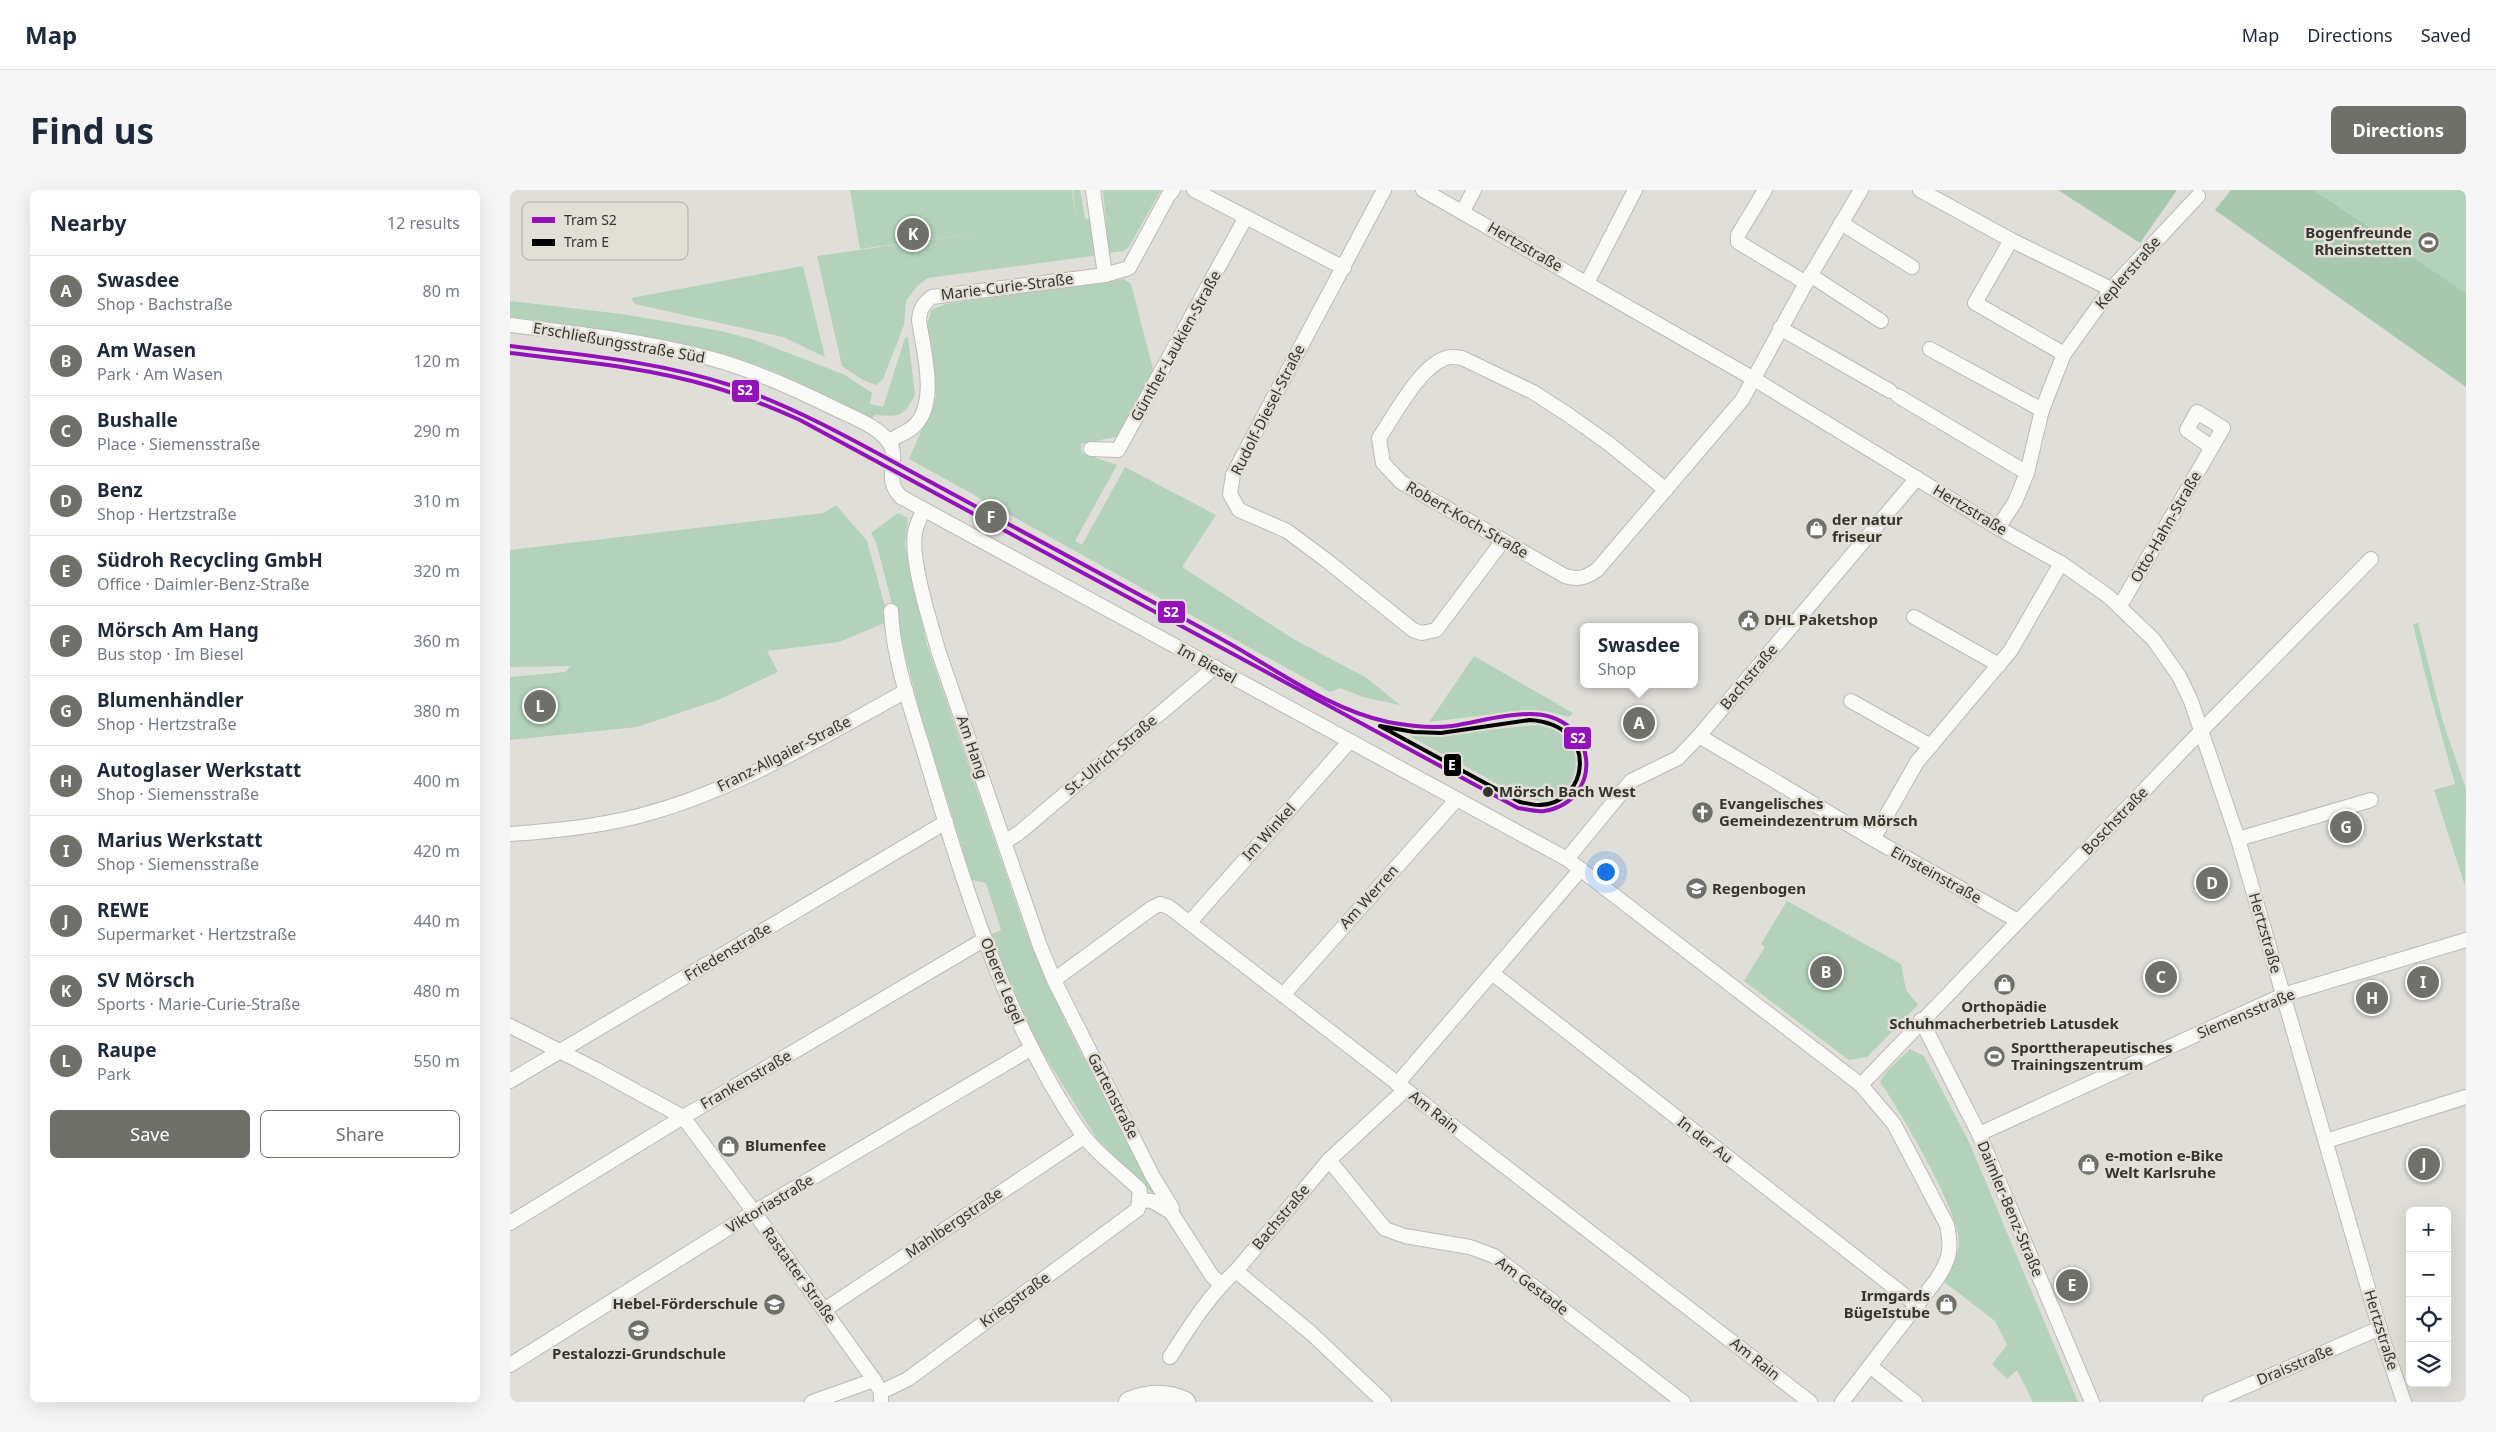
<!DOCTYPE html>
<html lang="en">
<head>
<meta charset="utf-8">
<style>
  body { margin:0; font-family:"Noto Sans",sans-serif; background:#f6f6f7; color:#1f2937 }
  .controls { position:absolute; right:15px; bottom:15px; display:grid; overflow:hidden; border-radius:8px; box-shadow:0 5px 20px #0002 }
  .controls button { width:45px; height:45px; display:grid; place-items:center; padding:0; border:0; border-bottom:1px solid #e0e1e3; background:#fff; color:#1f2937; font:25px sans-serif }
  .you { position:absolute; left:1095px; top:681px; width:18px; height:18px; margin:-12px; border:4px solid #fff; border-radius:50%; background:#1a73e8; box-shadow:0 0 0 8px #1a73e833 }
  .badge { display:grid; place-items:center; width:32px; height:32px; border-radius:50%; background:#70706b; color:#fff; font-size:16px; font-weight:700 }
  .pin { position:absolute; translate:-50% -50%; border:2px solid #fff; box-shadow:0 1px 5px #0006 }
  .popup { position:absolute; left:1070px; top:433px; width:118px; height:65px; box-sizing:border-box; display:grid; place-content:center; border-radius:8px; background:#fff; filter:drop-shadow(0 1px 4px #0005); font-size:16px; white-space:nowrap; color:#747a83 }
  .popup b { font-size:19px; color:#1f2937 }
  .popup::after { content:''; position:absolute; left:50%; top:100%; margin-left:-10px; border:10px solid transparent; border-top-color:#fff }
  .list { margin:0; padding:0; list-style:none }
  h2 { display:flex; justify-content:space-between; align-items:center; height:65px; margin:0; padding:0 20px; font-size:21px }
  h2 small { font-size:16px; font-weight:400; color:#747a83 }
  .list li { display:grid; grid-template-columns:32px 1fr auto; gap:15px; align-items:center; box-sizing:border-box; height:70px; padding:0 20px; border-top:1px solid #e0e1e3 }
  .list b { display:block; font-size:19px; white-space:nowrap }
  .list p { margin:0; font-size:16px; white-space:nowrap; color:#747a83 }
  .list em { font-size:16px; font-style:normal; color:#747a83 }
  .actions { display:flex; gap:10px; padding:15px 20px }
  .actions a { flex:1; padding:11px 0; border:1px solid #70706b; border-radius:8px; text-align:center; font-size:18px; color:#70706b }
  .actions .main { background:#70706b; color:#fff }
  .icon { flex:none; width:28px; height:28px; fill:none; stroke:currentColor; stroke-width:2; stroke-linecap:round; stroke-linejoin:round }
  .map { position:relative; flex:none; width:1956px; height:1212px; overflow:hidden; border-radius:8px }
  header { display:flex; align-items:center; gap:30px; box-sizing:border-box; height:70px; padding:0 25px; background:#fff; border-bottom:1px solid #e0e1e3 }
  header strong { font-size:24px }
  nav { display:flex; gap:28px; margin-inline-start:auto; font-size:18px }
  .intro { display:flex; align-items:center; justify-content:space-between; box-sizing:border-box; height:120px; padding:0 30px }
  h1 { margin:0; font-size:35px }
  .button { padding:12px 22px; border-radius:8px; background:#70706b; color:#fff; font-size:18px; font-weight:700 }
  main { display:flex; gap:30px; padding:0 30px }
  aside { flex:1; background:#fff; border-radius:8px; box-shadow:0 5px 20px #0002 }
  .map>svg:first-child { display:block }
</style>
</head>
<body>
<header>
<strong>Map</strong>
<nav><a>Map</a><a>Directions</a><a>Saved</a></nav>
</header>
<div class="intro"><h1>Find us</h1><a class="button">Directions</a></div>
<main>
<aside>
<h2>Nearby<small>12 results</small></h2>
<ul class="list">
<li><span class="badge">A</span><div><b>Swasdee</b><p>Shop · Bachstraße</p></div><em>80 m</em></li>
<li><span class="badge">B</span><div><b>Am Wasen</b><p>Park · Am Wasen</p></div><em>120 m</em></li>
<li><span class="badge">C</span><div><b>Bushalle</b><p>Place · Siemensstraße</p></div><em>290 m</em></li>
<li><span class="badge">D</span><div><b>Benz</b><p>Shop · Hertzstraße</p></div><em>310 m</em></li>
<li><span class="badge">E</span><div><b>Südroh Recycling GmbH</b><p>Office · Daimler-Benz-Straße</p></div><em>320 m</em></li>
<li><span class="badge">F</span><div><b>Mörsch Am Hang</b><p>Bus stop · Im Biesel</p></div><em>360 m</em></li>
<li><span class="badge">G</span><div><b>Blumenhändler</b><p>Shop · Hertzstraße</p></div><em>380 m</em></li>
<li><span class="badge">H</span><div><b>Autoglaser Werkstatt</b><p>Shop · Siemensstraße</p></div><em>400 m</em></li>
<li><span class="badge">I</span><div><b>Marius Werkstatt</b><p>Shop · Siemensstraße</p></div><em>420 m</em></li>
<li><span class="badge">J</span><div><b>REWE</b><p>Supermarket · Hertzstraße</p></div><em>440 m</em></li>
<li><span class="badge">K</span><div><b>SV Mörsch</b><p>Sports · Marie-Curie-Straße</p></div><em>480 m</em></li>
<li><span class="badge">L</span><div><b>Raupe</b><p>Park</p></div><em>550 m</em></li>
</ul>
<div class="actions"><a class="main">Save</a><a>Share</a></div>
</aside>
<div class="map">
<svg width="1956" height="1212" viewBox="0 0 1956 1212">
  <rect width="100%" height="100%" fill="#dfded9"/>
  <!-- green -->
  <g fill="#b4d2bb">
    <polygon points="340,0 562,0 566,29 563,0 570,0 575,29 583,28 586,61 583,66 418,88 408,95 396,111 394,135 373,189 366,195 353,190 332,176 307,66 482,41 350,59"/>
    <polygon points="593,0 651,0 619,57 613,61 599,63"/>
    <polygon points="1804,0 1956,0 1956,103"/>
    <polygon points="293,76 315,167 273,147 125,114 121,108"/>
    <polygon points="614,89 621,94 644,183 610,246 571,254 572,263 607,275 565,351 572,355 615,277 706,325 672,377 785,450 857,488 890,515 853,507 830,498 820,502 399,269 426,207 417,136 421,120 436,114"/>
    <path d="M 0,111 L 112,124 L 211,141 L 242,149 L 335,185 L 362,203 L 360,214 L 373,217 L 395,148 L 398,147 L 405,205 C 394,227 389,227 365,225 L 361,229 C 319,208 278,184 233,170 C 157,146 78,138 0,127 Z"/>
    <polygon points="326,315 357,351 379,431 329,452 257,461 268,482 208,510 127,537 0,550 0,487 55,482 61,476 0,477 0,360 314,323"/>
    <polygon points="388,323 398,328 395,355 417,455 514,736 539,797 569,859 646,1000 642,1003 586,948 515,834 480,745 491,740 476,693 462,690 410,522 366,352 361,343"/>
    <polygon points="1908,433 1933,532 1956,599 1955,696 1924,600 1945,594 1917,492 1903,434"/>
    <polygon points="964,466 1063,523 1059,527 1036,521 1016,520 919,532"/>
    <path d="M 1037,534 C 1042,536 1050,538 1054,541 C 1083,566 1072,613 1031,611 C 1011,610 993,596 975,587 C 950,574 926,560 901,547 L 906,544 L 932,544 Z"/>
    <polygon points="1277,711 1391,774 1396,800 1408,815 1357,867 1339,870 1234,791 1255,757 1251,754"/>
    <path d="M 1400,859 L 1414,866 L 1459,952 L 1568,1212 L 1523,1212 L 1507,1180 L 1497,1189 L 1482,1174 L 1497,1155 L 1485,1131 L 1433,1091 C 1441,1079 1448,1069 1449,1053 C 1451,1024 1389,919 1370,892 L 1376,882 Z"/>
  </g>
  <!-- forest -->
  <g fill="#a7c7af">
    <polygon points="1548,0 1667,0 1630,53"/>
    <polygon points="1721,0 1804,0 1956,103 1956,197 1705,20"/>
  </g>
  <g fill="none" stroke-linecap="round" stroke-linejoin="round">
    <defs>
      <g id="street">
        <polyline points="583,0 595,85"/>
        <polyline points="684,0 834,78"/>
        <polyline points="874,0 748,237 723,285 720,304 729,320 777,341 816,370 903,440 912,443 926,440 992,352"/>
        <polyline points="913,0 1244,189 1488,338 1551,373 1598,406 1643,449 1669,486 1681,511 1728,649 1873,1150 1894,1212"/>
        <polyline points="1255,0 1228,45 1228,52 1296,93"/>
        <polyline points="1410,0 1501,50 1601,99"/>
        <polyline points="953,21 964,0"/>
        <polyline points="1331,33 1402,77"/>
        <polyline points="1501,50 1465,113 1554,164"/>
        <polyline points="1300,85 1371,131"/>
        <polyline points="1077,93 1125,0"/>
        <path d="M 0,135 C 66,143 135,151 199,168 C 244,180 285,199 326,219 C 342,227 367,236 378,251 C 392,268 371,287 391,307 L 1057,669 L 1351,895 L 1384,934 L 1437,1035 C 1442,1059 1440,1069 1427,1089 L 1332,1212"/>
        <polyline points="1270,138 1380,201"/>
        <polyline points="1420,159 1532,220"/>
        <polyline points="1388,206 1517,283"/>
        <path d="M 379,251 C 386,247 395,243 402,238 C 430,215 413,160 409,130 C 410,119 413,114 422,107 L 595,85 L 619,78 L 658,6 L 663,0"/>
        <polyline points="581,259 608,260 736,27"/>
        <path d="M 1156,300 L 1098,253 L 1057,224 L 1023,202 L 952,168 C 946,167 941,166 936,168 C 910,176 884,226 869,248 L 873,273 L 891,292 L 1055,386 C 1068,390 1075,388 1087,380 L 1232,210 L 1296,93 L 1351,0"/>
        <path d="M 413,321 C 410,328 406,335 405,343 C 400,370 421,435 429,463 L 530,756 L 544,790 L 643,987 L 662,1018 L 661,1022"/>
        <polyline points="1488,338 1505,312 1517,283 1532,220 1554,164 1601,99 1688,6"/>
        <polyline points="1610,416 1713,238 1687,222 1677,240 1701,257"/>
        <polyline points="1404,427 1489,475"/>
        <polyline points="1341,511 1421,556"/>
        <polyline points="1189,546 1363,649 1508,731"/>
        <path d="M 0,644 C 47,641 97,636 143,622 C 233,596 314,546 396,501"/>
        <polyline points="1363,649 1407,572 1501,460 1551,373"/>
        <polyline points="1728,649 1861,610"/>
        <polyline points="496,651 509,643 705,477"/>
        <polyline points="1057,669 1121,591 1168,568 1189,546 1407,288"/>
        <polyline points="680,732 839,552"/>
        <polyline points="982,783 1408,1116"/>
        <polyline points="544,790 642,718 650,714 659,717 1300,1212"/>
        <polyline points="773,805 946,610"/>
        <polyline points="1411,830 1469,944 1582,1212"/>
        <polyline points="0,836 85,879 173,927 244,1022 364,1190 371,1202 371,1212"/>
        <polyline points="0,891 436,632"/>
        <polyline points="887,894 1071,679"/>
        <polyline points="1351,895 1691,541 1861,369"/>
        <polyline points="1469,944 1773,805 1956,750"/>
        <polyline points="1816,951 1956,907"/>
        <polyline points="819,970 875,1039 895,1046 960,1057 984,1066 1173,1212"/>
        <polyline points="629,1010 642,1011 661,1022 702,1086 711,1094"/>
        <polyline points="0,1033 173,927 475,749"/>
        <polyline points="726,1081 801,1143 874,1212"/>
        <polyline points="314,1120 574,947"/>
        <path d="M 660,1167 C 680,1136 699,1105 726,1081 L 819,970 L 895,900"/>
        <polyline points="0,1175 244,1022 522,858"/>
        <polyline points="1360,1176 1405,1212"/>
        <path d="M 371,1202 L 398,1189 L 628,1019 L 630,1000 C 611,981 585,963 570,941 C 495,831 454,695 416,568 C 402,521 383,470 381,421"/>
        <polyline points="302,1212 364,1190"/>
        <polyline points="1700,1212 1870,1138"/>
      </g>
      <path id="secondary" d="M 619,1212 C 638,1204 656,1203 675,1212"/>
    </defs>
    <!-- street casing -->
    <use href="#street" stroke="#bbbab6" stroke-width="16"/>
    <!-- secondary casing -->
    <use href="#secondary" stroke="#bbbab6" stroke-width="22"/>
    <!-- street -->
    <use href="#street" stroke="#fafaf9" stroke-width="14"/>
    <!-- secondary -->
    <use href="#secondary" stroke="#fafaf9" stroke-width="20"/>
    <defs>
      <path id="tram-1" d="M 0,156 C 75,165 151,172 223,196 C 290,219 352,255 415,289 C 494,332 574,374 654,418 C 682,433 711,448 739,465 C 783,491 827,521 878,532 C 899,536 921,539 942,536 C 968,532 993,524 1019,524 C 1089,523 1096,611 1034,621 C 1025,622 1016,619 1008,618 L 290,230 C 261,217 231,205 200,196 C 135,177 67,171 0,163"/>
      <path id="tram-2" d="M 1020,530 C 1092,535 1078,615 1029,615 C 1023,615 1016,613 1010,612 L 870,536 L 904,542 L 931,543 Z"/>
    </defs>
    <!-- tram-1 casing -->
    <use href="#tram-1" stroke="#e2dfd6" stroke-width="8"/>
    <!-- tram-2 casing -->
    <use href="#tram-2" stroke="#e2dfd6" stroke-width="8"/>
    <!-- tram-1 -->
    <use href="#tram-1" stroke="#9313ba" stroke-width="4"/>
    <!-- tram-2 -->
    <use href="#tram-2" stroke="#000" stroke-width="4"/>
  </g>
  <!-- icons -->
  <defs>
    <symbol id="stadium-disc" viewBox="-11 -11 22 22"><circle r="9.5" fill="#70706b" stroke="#e2dfd6"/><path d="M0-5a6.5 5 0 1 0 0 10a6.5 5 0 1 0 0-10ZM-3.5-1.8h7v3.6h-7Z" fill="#fff"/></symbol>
    <symbol id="shop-disc" viewBox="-11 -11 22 22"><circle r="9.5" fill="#70706b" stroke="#e2dfd6"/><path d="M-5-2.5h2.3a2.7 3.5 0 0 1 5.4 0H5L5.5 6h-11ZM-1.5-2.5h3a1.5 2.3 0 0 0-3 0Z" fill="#fff"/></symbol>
    <symbol id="civic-disc" viewBox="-11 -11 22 22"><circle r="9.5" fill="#70706b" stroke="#e2dfd6"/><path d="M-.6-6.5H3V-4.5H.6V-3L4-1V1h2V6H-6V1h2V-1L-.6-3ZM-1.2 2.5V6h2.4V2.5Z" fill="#fff"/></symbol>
    <symbol id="church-disc" viewBox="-11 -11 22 22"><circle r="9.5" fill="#70706b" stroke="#e2dfd6"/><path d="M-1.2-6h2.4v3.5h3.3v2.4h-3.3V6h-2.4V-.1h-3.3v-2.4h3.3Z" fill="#fff"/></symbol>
    <symbol id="school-disc" viewBox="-11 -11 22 22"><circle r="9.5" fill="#70706b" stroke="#e2dfd6"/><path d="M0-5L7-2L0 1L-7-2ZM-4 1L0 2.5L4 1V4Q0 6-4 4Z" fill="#fff"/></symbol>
  </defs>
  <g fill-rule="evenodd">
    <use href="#stadium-disc" x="1906" y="40" width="25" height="25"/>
    <use href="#shop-disc" x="1294" y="326" width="25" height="25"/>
    <use href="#civic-disc" x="1226" y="418" width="25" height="25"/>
    <use href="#church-disc" x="1180" y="610" width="25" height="25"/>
    <use href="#school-disc" x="1174" y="686" width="25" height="25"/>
    <use href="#shop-disc" x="1482" y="782" width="25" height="25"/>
    <use href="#stadium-disc" x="1472" y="854" width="25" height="25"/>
    <use href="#shop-disc" x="206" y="944" width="25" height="25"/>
    <use href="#shop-disc" x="1566" y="962" width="25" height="25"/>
    <use href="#school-disc" x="252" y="1102" width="25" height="25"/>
    <use href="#shop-disc" x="1424" y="1102" width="25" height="25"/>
    <use href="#school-disc" x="116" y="1128" width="25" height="25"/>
  </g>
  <!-- markers -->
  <circle fill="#353430" stroke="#e2dfd6" stroke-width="2" cx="978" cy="602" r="6"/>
  <g text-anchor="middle" stroke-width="5" stroke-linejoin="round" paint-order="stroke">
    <!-- poi labels -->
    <g font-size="15" font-weight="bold" fill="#353430" stroke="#e2dfd6" text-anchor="start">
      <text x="1902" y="48" text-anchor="end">Bogenfreunde<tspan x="1902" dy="17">Rheinstetten</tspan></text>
      <text x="1322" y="335">der natur<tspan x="1322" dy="17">friseur</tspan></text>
      <text x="1254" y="435">DHL Paketshop</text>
      <text x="1209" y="619">Evangelisches<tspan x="1209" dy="17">Gemeindezentrum Mörsch</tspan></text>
      <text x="1202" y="704">Regenbogen</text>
      <text x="1494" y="822" text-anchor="middle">Orthopädie<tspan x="1494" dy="17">Schuhmacherbetrieb Latusdek</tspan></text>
      <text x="1501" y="863">Sporttherapeutisches<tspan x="1501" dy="17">Trainingszentrum</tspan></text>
      <text x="235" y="961">Blumenfee</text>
      <text x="1595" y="971">e-motion e-Bike<tspan x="1595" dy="17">Welt Karlsruhe</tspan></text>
      <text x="1420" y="1111" text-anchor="end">Irmgards<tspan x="1420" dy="17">BügeIstube</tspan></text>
      <text x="248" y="1119" text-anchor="end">Hebel-Förderschule</text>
      <text x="129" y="1169" text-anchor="middle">Pestalozzi-Grundschule</text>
    </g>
    <!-- street labels -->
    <g font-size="15" fill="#353430" stroke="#e2dfd6">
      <text transform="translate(1015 57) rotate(30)" y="5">Hertzstraße</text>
      <text transform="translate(1618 83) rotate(-49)" y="5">Keplerstraße</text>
      <text transform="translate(497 97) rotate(-7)" y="5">Marie-Curie-Straße</text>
      <text transform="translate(109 153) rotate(10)" y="5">Erschließungsstraße Süd</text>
      <text transform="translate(666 156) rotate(-61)" y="5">Günther-Laukien-Straße</text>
      <text transform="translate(758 220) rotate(-63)" y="5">Rudolf-Diesel-Straße</text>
      <text transform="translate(1460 320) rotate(31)" y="5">Hertzstraße</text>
      <text transform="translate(957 330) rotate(30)" y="5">Robert-Koch-Straße</text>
      <text transform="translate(1656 337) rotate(-60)" y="5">Otto-Hahn-Straße</text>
      <text transform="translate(697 474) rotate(29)" y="5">Im Biesel</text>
      <text transform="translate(1239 487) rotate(-50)" y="5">Bachstraße</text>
      <text transform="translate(462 557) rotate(71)" y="5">Am Hang</text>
      <text transform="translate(274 564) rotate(-27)" y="5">Franz-Allgaier-Straße</text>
      <text transform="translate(601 565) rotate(-40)" y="5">St.-Ulrich-Straße</text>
      <text transform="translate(1605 631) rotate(-46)" y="5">Boschstraße</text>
      <text transform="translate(759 642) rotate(-48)" y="5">Im Winkel</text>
      <text transform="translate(1426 685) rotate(29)" y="5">Einsteinstraße</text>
      <text transform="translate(859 707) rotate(-48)" y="5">Am Werren</text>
      <text transform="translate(1755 743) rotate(74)" y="5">Hertzstraße</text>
      <text transform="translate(218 762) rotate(-31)" y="5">Friedenstraße</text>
      <text transform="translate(492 791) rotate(68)" y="5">Oberer Legel</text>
      <text transform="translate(1736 824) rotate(-23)" y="5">Siemensstraße</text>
      <text transform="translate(236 890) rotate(-30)" y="5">Frankenstraße</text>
      <text transform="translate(603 906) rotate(63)" y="5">Gartenstraße</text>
      <text transform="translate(924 922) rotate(38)" y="5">Am Rain</text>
      <text transform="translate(1195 950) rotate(38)" y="5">In der Au</text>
      <text transform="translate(260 1014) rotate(-31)" y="5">Viktoriastraße</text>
      <text transform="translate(1500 1019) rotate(67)" y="5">Daimler-Benz-Straße</text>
      <text transform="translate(771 1027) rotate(-50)" y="5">Bachstraße</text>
      <text transform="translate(444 1033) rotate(-34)" y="5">Mahlbergstraße</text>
      <text transform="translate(289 1085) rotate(54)" y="5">Rastatter Straße</text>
      <text transform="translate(1022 1096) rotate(37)" y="5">Am Gestade</text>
      <text transform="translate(505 1110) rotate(-36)" y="5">Kriegstraße</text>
      <text transform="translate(1871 1140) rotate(73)" y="5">Hertzstraße</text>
      <text transform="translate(1245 1169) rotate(38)" y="5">Am Rain</text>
      <text transform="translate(1785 1175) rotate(-23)" y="5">Draisstraße</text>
    </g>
    <!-- stop labels -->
    <g font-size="15" font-weight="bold" fill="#353430" stroke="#e2dfd6" text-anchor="start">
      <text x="989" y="607">Mörsch Bach West</text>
    </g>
  </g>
  <!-- legend -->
  <rect x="12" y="12" width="166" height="58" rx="8" fill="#e2dfd6" stroke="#aeaca4" stroke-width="1"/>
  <rect x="22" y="27" width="23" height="6" fill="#9313ba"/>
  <rect x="22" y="49" width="23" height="7" fill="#000"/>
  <g font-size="14" fill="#353430">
    <text x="54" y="35">Tram S2</text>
    <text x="54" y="57">Tram E</text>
  </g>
  <g stroke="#e2dfd6" stroke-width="2">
    <rect x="221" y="189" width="29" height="24" rx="5" fill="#9313ba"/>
    <rect x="647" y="410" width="29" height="24" rx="5" fill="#9313ba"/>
    <rect x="1053" y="536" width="29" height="24" rx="5" fill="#9313ba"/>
    <rect x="933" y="563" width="19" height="24" rx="5" fill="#000"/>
  </g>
  <g font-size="14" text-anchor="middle" font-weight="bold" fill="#fff">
    <text x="235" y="205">S2</text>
    <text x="661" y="427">S2</text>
    <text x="1068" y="553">S2</text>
    <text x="942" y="580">E</text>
  </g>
</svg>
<div class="controls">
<button>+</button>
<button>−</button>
<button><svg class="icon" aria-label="locate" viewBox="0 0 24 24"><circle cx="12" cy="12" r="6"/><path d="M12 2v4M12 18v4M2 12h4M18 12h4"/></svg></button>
<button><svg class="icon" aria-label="layers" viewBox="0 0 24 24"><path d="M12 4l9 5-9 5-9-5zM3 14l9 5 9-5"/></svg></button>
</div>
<div class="you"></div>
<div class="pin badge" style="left:1129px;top:533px">A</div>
<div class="popup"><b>Swasdee</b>Shop</div>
<div class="pin badge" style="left:1316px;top:782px">B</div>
<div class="pin badge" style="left:1651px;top:787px">C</div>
<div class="pin badge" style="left:1702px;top:693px">D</div>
<div class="pin badge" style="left:1562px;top:1095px">E</div>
<div class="pin badge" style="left:481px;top:327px">F</div>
<div class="pin badge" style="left:1836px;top:637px">G</div>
<div class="pin badge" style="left:1862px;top:808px">H</div>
<div class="pin badge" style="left:1913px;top:792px">I</div>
<div class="pin badge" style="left:1914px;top:974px">J</div>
<div class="pin badge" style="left:403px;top:44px">K</div>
<div class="pin badge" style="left:30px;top:516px">L</div>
</div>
</main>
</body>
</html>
